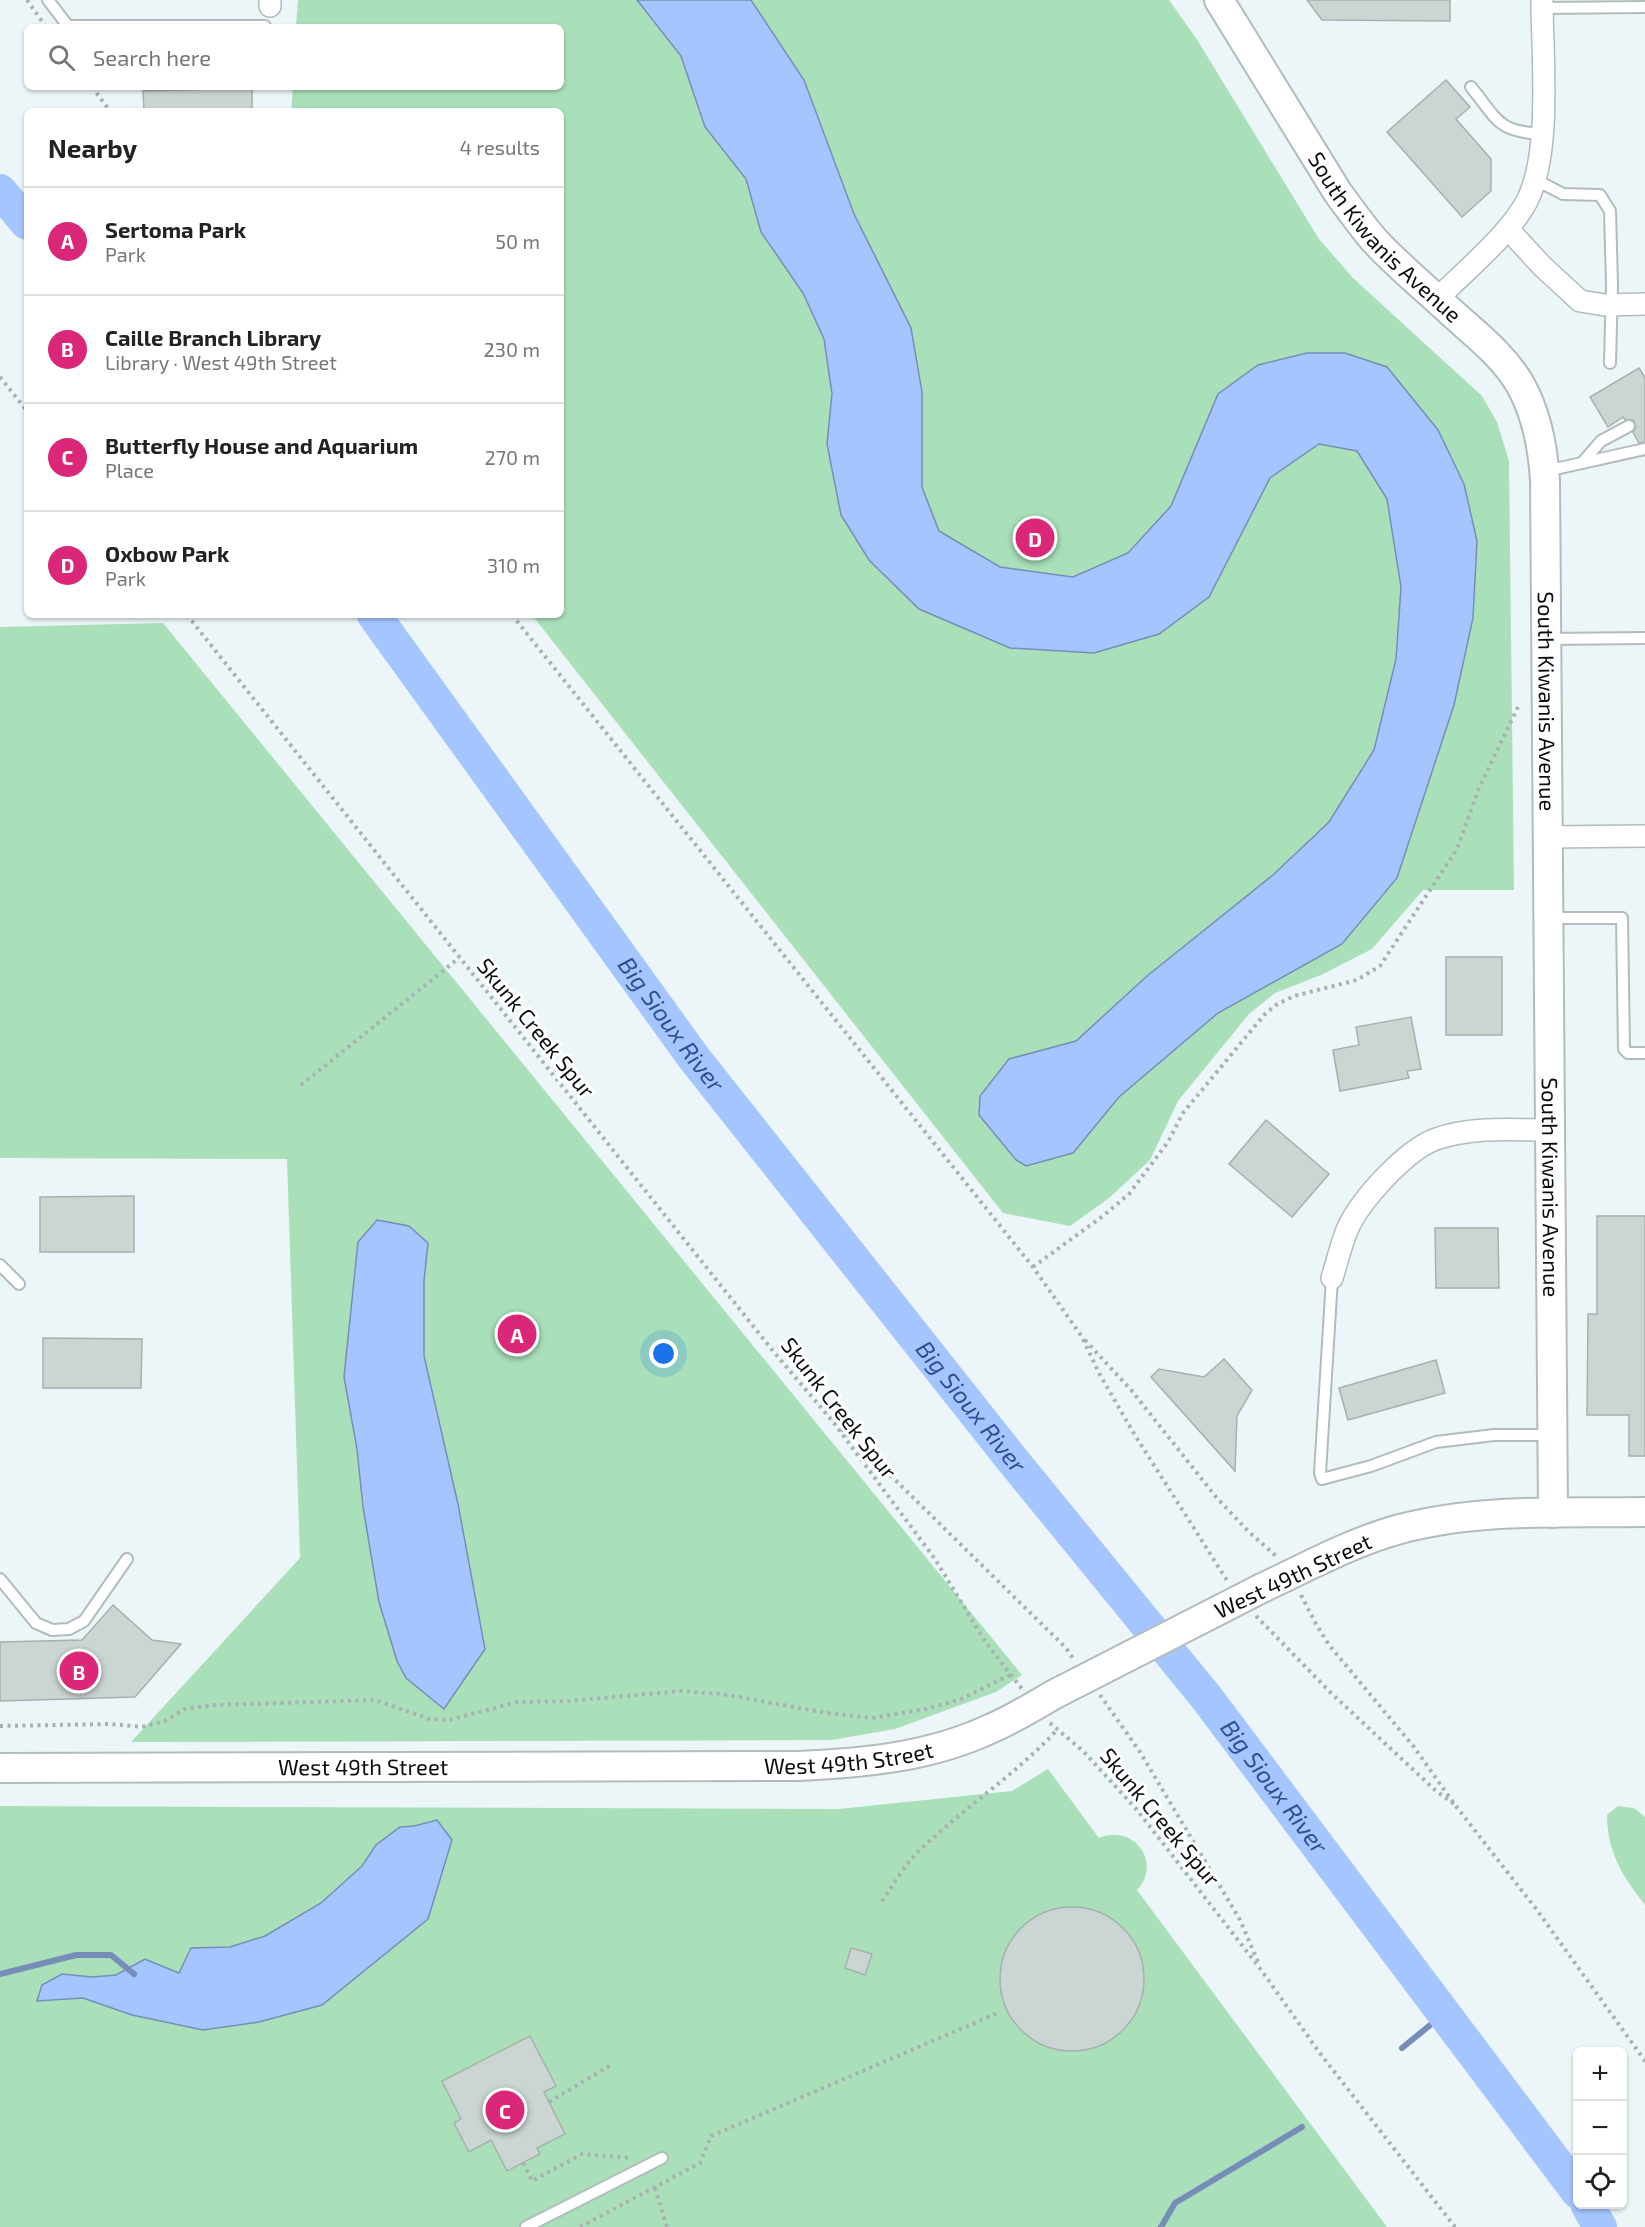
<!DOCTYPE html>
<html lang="en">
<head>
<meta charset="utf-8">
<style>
  body { margin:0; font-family:"Exo 2",sans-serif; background:#f6f6f6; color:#222 }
  .controls { position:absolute; right:18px; bottom:18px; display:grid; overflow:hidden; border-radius:9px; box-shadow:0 2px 4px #0004 }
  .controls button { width:54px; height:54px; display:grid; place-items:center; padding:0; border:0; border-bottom:2px solid #e0e0e0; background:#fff; color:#222; font:30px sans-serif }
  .you { position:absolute; left:664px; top:1354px; width:21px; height:21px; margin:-15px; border:4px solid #fff; border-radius:50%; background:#1a73e8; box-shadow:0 0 0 9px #1a73e833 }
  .badge { display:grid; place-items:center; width:39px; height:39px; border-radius:50%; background:#db2777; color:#fff; font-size:20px; font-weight:700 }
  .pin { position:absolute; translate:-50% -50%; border:3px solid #fff; box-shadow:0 2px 6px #0006 }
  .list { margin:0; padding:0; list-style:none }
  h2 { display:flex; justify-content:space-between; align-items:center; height:78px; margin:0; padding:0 24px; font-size:26px }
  h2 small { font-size:20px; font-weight:400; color:#767676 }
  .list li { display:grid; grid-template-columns:39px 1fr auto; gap:18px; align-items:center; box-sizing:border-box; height:108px; padding:0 24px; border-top:2px solid #e0e0e0 }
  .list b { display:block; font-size:22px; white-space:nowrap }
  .list p { margin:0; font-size:20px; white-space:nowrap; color:#767676 }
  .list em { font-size:20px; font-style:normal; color:#767676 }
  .icon { flex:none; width:33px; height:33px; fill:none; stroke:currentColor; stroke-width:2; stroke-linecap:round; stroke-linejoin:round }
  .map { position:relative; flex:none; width:1645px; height:2227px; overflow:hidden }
  .search { position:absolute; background:#fff; box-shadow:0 2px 4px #0004; left:24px; top:24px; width:540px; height:66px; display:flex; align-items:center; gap:15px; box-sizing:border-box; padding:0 21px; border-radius:9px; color:#767676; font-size:22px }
  .panel { position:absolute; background:#fff; box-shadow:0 2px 4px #0004; left:24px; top:108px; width:540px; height:510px; border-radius:9px }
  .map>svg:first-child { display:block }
</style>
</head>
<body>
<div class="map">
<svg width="1645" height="2227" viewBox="0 0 1645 2227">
  <rect width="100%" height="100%" fill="#ecf6f8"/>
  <!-- green -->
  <g fill="#a9e0b9">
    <polygon points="298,0 1169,0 1196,38 1319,239 1353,278 1482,396 1497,422 1509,461 1514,890 1423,890 1372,949 1321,975 1275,993 1249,1014 1178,1101 1150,1160 1109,1198 1070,1226 1003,1213 532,615 561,615 561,111 291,111 293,87 561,87 561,27 296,27"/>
    <polygon points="163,623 1022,1675 996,1692 895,1729 832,1740 131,1742 300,1558 287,1159 0,1158 0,627"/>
    <path d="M 1048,1769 L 1099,1838 C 1133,1823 1163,1862 1137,1890 L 1387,2227 L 0,2227 L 0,1806 L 839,1809 L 1012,1791 Z"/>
    <path d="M 1618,1806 L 1634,1808 L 1645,1817 L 1645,1905 C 1623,1877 1607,1852 1607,1815 Z"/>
  </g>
  <!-- water -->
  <g fill="#a4c5ff" stroke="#768eb7" stroke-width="1.5">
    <polygon points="637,0 751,0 804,80 854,214 911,328 922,392 922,487 939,531 1000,567 1073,577 1128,553 1171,506 1218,394 1258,365 1307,353 1345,353 1387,367 1438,430 1464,484 1477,541 1473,618 1454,705 1397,878 1342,944 1218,1013 1119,1097 1073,1153 1026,1166 1016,1160 979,1115 980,1096 1009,1059 1076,1041 1147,976 1273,875 1329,822 1374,750 1396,659 1401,587 1387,499 1357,451 1319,444 1270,478 1209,597 1159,634 1094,653 1010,648 919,609 869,560 841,515 827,444 832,394 824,339 803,293 761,232 746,179 705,127 681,56"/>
    <polygon points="377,1220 409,1226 428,1243 424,1281 424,1356 458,1504 485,1649 444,1709 406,1678 397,1661 379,1602 363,1507 357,1449 344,1377 358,1242"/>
    <polygon points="437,1820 452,1840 428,1919 322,2005 259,2022 203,2030 132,2015 83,1998 37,2001 42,1985 62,1974 92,1977 116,1975 145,1959 179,1973 191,1948 230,1947 265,1936 321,1903 362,1866 376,1845 400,1827 414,1826"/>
  </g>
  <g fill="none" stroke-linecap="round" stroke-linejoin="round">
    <!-- stream -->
    <g stroke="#768eb7" stroke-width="6">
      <polyline points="0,1974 76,1955 111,1955 134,1974"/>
      <polyline points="1402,2048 1445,2013"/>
      <polyline points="1161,2227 1175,2203 1302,2127"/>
    </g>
    <!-- river -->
    <g stroke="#a4c5ff" stroke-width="34">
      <polyline points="0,191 27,223"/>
      <path id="s1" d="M 374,615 L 694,1058 L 1010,1457 L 1206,1697 L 1578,2192"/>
      <polyline points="1587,2204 1600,2227"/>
    </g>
  </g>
  <!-- building -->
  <g fill="#cbd6d3" stroke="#a6b0ae" stroke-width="1.5">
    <polygon points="1307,0 1450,0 1450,21 1322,20"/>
    <polygon points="1446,80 1470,107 1456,119 1491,159 1491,191 1462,217 1387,132"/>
    <polygon points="252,88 252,111 144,111 143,91"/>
    <polygon points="1639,368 1645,378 1645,442 1639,443 1633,432 1636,427 1633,420 1625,420 1623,417 1608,427 1590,397"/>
    <rect x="1446" y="957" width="56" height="78"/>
    <polygon points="1411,1017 1421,1069 1407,1071 1409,1078 1340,1091 1333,1050 1359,1045 1356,1027"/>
    <polygon points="1266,1120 1329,1174 1292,1217 1229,1164"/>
    <polygon points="134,1196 134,1252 40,1252 40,1197"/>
    <polygon points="1597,1216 1645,1216 1645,1456 1629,1456 1629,1415 1587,1415 1588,1314 1597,1314"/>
    <polygon points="1435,1228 1498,1228 1499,1288 1436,1288"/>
    <polygon points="43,1338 142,1339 141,1388 43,1388"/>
    <polygon points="1224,1359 1252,1390 1237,1416 1235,1471 1151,1377 1159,1369 1204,1377"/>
    <polygon points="1436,1360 1445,1393 1348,1420 1339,1388"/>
    <polygon points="113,1605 152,1640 181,1644 135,1697 0,1701 0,1642 82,1640"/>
    <circle cx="1072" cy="1979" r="72"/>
    <polygon points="851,1948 872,1954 865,1975 845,1968"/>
    <polygon points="530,2036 556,2086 544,2092 565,2134 537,2148 540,2154 507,2171 491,2140 469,2152 454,2123 461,2119 442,2081"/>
  </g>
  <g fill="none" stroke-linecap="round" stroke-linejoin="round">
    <defs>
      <g id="lane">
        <polyline points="48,0 68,26 265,26"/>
        <polyline points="1542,8 1645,7"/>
        <path d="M 1471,87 C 1498,120 1497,132 1543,134"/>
        <polyline points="1536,180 1563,194 1600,195 1610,211 1612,285 1610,363"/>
        <polyline points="1582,463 1601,441 1629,426"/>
        <polyline points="1546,471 1645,449"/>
        <polyline points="1547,639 1645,638"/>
        <polyline points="1550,918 1622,918 1624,1049 1628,1053 1645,1053"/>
        <polyline points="0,1265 19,1284"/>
        <polyline points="1332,1278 1320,1473 1322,1479 1371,1466 1436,1442 1494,1435 1552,1435"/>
        <polyline points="0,1579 36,1623 52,1630 69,1629 84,1621 127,1559"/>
        <polyline points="526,2227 662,2158"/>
      </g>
      <g id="street">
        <polyline points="270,0 270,6"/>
        <polyline points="1508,229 1542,266 1580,301 1605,305 1645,304"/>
        <path d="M 1437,299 C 1465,271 1509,235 1527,201 C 1552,152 1542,55 1542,0"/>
        <polyline points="1548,837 1645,836"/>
        <path d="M 1332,1278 C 1337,1262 1341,1245 1347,1230 C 1360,1200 1406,1150 1436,1139 C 1472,1126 1513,1130 1550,1130"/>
      </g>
      <g id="secondary">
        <path id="s2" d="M 1219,0 L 1338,193 C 1350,209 1361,225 1374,240 C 1398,266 1425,288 1451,312 C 1475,334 1503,355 1520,384 C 1537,414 1543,447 1545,481 L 1553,1513"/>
        <path d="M 1262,1588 C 1307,1567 1352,1542 1400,1529 C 1480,1508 1563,1513 1645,1512"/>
        <path id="s3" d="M 0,1768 L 798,1766 C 865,1763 931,1757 992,1728 C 1013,1719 1033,1707 1053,1695"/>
      </g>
    </defs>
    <!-- lane casing -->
    <use href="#lane" stroke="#b2bcbd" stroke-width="14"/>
    <!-- street casing -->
    <use href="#street" stroke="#b2bcbd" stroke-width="24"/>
    <!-- secondary casing -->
    <use href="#secondary" stroke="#b2bcbd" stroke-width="32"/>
    <!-- path -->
    <g stroke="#a8b0b1" stroke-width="4" stroke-dasharray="3 4.5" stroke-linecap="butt">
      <polyline points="27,0 46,27"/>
      <polyline points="92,87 110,111"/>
      <polyline points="0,377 27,411"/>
      <polyline points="187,615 773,1351 834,1423 935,1559 986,1643 1022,1689"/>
      <polyline points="512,615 1033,1267 1082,1337 1100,1375 1133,1432 1228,1582"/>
      <polyline points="301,1085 459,958"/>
      <polyline points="1033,1267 1103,1216 1129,1194 1168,1142 1183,1113 1264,1015 1276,1005 1294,996 1357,980 1380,966 1457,849 1479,788 1518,707"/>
      <polyline points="1085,1340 1132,1391 1216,1497 1248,1531 1276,1556"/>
      <polyline points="841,1429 880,1465 1066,1648 1074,1660"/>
      <polyline points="1301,1595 1316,1624 1329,1645 1414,1747 1455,1805 1537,1910 1645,2061"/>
      <polyline points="1256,1616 1331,1693 1435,1790 1455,1805"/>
      <polyline points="1100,1695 1140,1752 1240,1920 1259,1964"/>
      <polyline points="1050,1723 1084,1752 1137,1810 1262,1971 1319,2052 1455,2227"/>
      <polyline points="0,1726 111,1724 142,1727 165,1721 185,1709 214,1705 375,1700 430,1719 449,1720 517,1702 567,1701 682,1691 722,1694 827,1713 872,1718 926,1709 961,1699 1012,1674"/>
      <path d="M 882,1901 C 895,1882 907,1861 924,1846 C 968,1805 1016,1774 1057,1730"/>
      <polyline points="549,2102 611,2065"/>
      <polyline points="523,2163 532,2181 582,2154 632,2158"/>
      <polyline points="655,2188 667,2227"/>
      <polyline points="580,2227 700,2163 711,2136 998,2013"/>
    </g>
    <!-- lane -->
    <use href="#lane" stroke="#fff" stroke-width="10"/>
    <!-- street -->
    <use href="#street" stroke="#fff" stroke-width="21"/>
    <!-- secondary -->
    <use href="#secondary" stroke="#fff" stroke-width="28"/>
    <defs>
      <polyline id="secondary-bridge" points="1053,1695 1262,1588"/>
    </defs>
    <!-- secondary-bridge casing -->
    <use href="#secondary-bridge" stroke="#b2bcbd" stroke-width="32" stroke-linecap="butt"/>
    <!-- secondary-bridge -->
    <use href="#secondary-bridge" stroke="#fff" stroke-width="28"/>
  </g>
  <g text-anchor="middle" stroke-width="6" stroke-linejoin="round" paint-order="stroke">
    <!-- street labels -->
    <g font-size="22" fill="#0a0d0e" stroke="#fff">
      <text dy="8" stroke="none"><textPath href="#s2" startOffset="291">South Kiwanis Avenue</textPath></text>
      <text dy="8" stroke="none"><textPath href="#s2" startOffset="813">South Kiwanis Avenue</textPath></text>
      <text transform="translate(536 1028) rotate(51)" y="8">Skunk Creek Spur</text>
      <text dy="8" stroke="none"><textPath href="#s2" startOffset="1299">South Kiwanis Avenue</textPath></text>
      <text transform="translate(839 1408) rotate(52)" y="8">Skunk Creek Spur</text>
      <text transform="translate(1293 1576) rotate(-25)" y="8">West 49th Street</text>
      <text dy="8" stroke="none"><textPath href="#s3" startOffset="849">West 49th Street</textPath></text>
      <text dy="8" stroke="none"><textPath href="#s3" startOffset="363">West 49th Street</textPath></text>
      <text transform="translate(1160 1817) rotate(50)" y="8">Skunk Creek Spur</text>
    </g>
    <!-- water labels -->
    <g font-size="24" font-style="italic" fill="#2a4f94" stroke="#fff">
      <text dy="8" stroke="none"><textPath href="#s1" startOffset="506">Big Sioux River</textPath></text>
      <text dy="8" stroke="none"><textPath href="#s1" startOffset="992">Big Sioux River</textPath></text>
      <text dy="8" stroke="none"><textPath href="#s1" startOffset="1478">Big Sioux River</textPath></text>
    </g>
  </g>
</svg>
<div class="controls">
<button>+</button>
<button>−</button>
<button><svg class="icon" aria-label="locate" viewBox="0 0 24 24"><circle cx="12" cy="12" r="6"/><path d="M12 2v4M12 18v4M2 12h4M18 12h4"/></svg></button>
</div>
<div class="you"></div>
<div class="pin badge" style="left:517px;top:1334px">A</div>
<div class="pin badge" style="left:79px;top:1671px">B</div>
<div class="pin badge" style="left:505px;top:2110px">C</div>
<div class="pin badge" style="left:1035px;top:538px">D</div>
<div class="search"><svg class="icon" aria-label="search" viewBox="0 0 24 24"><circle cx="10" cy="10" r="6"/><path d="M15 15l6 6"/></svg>Search here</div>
<section class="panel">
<h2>Nearby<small>4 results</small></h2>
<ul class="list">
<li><span class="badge">A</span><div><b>Sertoma Park</b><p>Park</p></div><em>50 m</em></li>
<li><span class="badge">B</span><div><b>Caille Branch Library</b><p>Library · West 49th Street</p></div><em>230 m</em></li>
<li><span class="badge">C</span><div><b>Butterfly House and Aquarium</b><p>Place</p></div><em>270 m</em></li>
<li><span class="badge">D</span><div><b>Oxbow Park</b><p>Park</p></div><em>310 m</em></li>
</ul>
</section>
</div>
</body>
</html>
